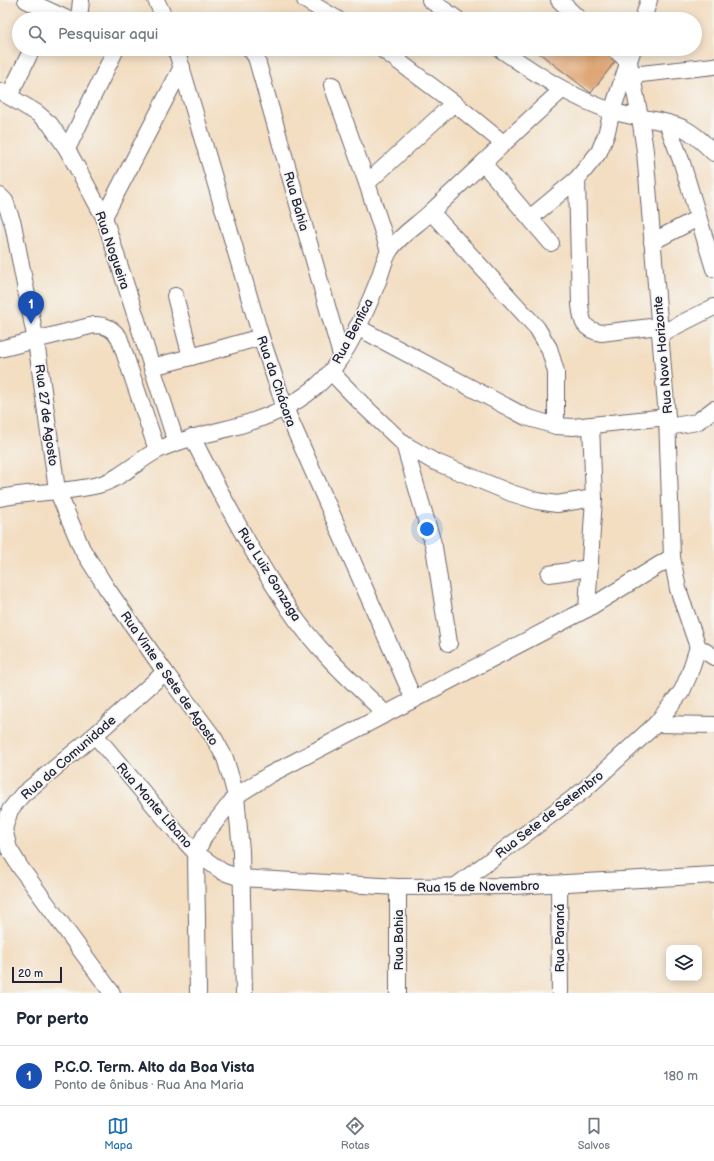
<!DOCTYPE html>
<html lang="pt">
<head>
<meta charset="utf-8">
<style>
  body { margin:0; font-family:"Balsamiq Sans",sans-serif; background:#f2f2f3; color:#1f2937 }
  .controls { position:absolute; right:12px; bottom:12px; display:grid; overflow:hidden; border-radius:8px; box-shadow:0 2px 10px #0003 }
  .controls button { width:36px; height:36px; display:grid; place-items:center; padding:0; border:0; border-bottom:1px solid #e0e1e3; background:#fff; color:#1f2937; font:20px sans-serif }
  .scale { position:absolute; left:12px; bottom:10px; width:50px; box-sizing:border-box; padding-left:4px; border:2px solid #22223b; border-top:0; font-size:11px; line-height:14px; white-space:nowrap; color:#22223b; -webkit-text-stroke:3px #f6f6f2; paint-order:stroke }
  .you { position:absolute; left:427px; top:529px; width:14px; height:14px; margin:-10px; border:3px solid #fff; border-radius:50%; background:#1a73e8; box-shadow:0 0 0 6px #1a73e833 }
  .badge { display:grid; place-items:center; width:26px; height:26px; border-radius:50%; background:#1f6fb2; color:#fff; font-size:13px; font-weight:700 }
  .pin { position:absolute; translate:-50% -33px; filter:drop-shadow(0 1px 2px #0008) }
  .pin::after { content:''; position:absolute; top:21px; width:14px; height:12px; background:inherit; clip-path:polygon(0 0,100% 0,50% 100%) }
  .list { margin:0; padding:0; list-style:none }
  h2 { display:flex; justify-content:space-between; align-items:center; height:52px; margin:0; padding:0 16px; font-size:17px }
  h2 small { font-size:13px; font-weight:400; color:#747a83 }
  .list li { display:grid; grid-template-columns:26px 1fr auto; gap:12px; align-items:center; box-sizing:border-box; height:60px; padding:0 16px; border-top:1px solid #e0e1e3 }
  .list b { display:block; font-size:15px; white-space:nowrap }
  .list p { margin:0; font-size:13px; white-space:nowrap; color:#747a83 }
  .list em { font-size:13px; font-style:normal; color:#747a83 }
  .icon { flex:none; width:22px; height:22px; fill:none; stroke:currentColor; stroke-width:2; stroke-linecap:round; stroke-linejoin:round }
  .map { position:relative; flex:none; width:714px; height:993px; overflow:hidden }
  .search { position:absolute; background:#fff; box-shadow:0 2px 10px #0003; left:12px; right:12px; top:12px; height:44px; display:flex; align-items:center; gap:10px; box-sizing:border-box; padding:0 14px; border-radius:22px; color:#747a83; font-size:15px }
  .sheet { height:112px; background:#fff }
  nav { display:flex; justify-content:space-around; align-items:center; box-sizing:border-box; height:56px; border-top:1px solid #e0e1e3; background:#fff; font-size:11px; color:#747a83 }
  nav a { display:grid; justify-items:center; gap:2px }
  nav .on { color:#1f6fb2 }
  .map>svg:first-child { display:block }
</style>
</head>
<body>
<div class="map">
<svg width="714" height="993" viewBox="0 0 714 993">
  <rect width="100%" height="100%" fill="#f6f6f2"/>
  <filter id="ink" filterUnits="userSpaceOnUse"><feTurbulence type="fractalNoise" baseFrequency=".025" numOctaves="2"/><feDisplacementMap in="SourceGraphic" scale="8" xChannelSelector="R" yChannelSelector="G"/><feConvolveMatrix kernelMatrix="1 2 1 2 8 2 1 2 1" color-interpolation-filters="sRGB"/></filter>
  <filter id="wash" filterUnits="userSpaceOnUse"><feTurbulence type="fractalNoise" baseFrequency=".012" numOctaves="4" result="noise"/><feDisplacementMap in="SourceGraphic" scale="16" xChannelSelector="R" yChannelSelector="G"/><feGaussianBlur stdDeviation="0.9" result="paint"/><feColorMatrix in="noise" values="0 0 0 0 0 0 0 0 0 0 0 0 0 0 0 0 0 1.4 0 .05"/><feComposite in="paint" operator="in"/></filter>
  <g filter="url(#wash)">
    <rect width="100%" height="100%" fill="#f3dec2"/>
    <g id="blocks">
      <!-- building -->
      <g fill="#dd9e67">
        <polygon points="557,13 564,19 553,19"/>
        <polygon points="534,49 602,49 616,60 591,93"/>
      </g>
    </g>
  </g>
  <g filter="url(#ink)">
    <use href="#blocks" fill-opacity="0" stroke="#6b646a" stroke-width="1"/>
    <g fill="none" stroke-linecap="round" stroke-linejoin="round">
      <defs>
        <g id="minor">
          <polyline points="26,0 67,19"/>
          <polyline points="156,0 165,19"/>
          <polyline points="305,0 337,19"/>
          <polyline points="430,0 457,19"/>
          <polyline points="559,0 579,19"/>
          <polyline points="79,19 81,0"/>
          <polyline points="643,19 649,0"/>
          <polyline points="176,49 261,337 285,408 414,700"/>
          <polyline points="250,49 256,57 341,355"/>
          <polyline points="382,49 454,103 503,143"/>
          <path d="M 500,49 C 535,73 571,98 612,111 C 635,119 661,118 683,128 C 695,134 705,144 714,153"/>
          <polyline points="614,49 629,62 640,117 645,151 667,417 672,557 678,589 698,647 714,657"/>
          <path d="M 633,49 L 612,111 L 606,135 L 599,152 L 577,179 L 580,304 C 582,321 582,329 601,333 L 659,326"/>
          <polyline points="632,75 714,66"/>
          <polyline points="332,85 367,183 389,251"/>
          <polyline points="0,91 37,113 50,124 67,149 104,217 176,442"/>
          <polyline points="9,96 32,49"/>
          <polyline points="667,123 682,163 714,269"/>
          <polyline points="67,149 116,49"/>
          <polyline points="483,163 551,243"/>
          <polyline points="367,183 454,103"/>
          <polyline points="0,196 5,201 13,224 36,341 57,490 82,549 106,587 165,672 214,738 225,758 231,778 236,796 241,851 244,993"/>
          <polyline points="431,212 537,328 549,348 556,372 556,426"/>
          <polyline points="104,217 182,67"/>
          <polyline points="530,218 577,179"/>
          <polyline points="652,242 698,218"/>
          <polyline points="175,296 191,357"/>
          <polyline points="357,327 526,417 556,426 573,427 667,417"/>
          <polyline points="660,334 714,307"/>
          <path d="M 0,349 L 94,325 C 106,325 111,328 119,337 L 157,450"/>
          <polyline points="152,367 191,357 261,337"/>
          <polyline points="331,372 365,407 404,444 433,461 511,493 537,501 557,504 594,498"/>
          <polyline points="668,427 697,422 714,409"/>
          <path d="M 192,437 C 221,495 252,554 289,609 C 315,648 351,681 386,714"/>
          <polyline points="404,444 434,547 449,643"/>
          <path d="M 0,498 C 32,491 67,493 98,485 C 121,479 138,460 158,450 C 179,440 200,436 222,430 C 256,422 294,408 320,383 C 344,361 366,312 378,281 C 382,271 384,259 390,250 C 401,234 419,224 433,210 C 476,170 518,129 562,90"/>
          <polyline points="549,574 589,568"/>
          <polyline points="587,609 594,498 591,425"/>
          <polyline points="656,724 714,725"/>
          <polyline points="95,735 178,834 196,853 223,872 241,878 398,887 512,886 714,875"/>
          <polyline points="559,884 560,993"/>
          <polyline points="456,886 584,790 656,724 682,691 689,675 698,647"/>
          <polyline points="112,993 20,867 9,849 4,829 10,810 22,795 95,735 165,672"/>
          <polyline points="198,993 196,853 205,835 236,796 269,775 587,609 672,557"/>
          <polyline points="398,993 398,887"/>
        </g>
      </defs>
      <!-- minor casing -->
      <use href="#minor" stroke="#6b646a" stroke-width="18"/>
      <!-- minor -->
      <use href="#minor" stroke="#fff" stroke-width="16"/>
    </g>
  </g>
  <g text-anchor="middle" stroke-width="3.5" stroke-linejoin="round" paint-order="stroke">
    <!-- street labels -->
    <g font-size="13" fill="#22223b" stroke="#f6f6f2">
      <text transform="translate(297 201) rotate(74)" y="5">Rua Bahia</text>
      <text transform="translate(113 250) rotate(71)" y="5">Rua Nogueira</text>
      <text transform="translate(352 331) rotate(-62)" y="5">Rua Benfica</text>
      <text transform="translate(662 355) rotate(-95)" y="5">Rua Novo Horizonte</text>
      <text transform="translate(277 381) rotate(71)" y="5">Rua da Chácara</text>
      <text transform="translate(47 415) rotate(82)" y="5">Rua 27 de Agosto</text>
      <text transform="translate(270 574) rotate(58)" y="5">Rua Luiz Gonzaga</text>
      <text transform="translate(170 678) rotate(55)" y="5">Rua Vinte e Sete de Agosto</text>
      <text transform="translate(68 757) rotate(-41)" y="5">Rua da Comunidade</text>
      <text transform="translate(155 805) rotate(49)" y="5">Rua Monte Líbano</text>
      <text transform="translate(549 814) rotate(-38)" y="5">Rua Sete de Setembro</text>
      <text transform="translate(478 886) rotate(-1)" y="5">Rua 15 de Novembro</text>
      <text transform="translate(559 938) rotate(-90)" y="5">Rua Paraná</text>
      <text transform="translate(398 940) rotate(-90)" y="5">Rua Bahia</text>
    </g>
  </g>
</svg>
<div class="controls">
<button><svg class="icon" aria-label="layers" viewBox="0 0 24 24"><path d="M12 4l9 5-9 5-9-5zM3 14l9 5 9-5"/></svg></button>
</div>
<div class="scale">20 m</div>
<div class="you"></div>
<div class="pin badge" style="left:31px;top:324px;background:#1a4fb4">1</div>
<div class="search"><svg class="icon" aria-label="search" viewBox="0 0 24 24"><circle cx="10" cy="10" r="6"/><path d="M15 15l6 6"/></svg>Pesquisar aqui</div>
</div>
<section class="sheet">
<h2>Por perto<small></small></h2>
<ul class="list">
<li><span class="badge" style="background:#1a4fb4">1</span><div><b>P.C.O. Term. Alto da Boa Vista</b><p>Ponto de ônibus · Rua Ana Maria</p></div><em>180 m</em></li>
</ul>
</section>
<nav>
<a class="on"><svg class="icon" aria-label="map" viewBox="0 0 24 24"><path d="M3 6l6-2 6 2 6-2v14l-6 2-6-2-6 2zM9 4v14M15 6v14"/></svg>Mapa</a>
<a><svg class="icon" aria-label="directions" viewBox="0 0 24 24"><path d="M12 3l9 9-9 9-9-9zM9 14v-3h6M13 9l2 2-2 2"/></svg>Rotas</a>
<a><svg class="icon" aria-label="saved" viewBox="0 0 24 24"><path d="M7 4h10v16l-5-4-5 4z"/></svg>Salvos</a>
</nav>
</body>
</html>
